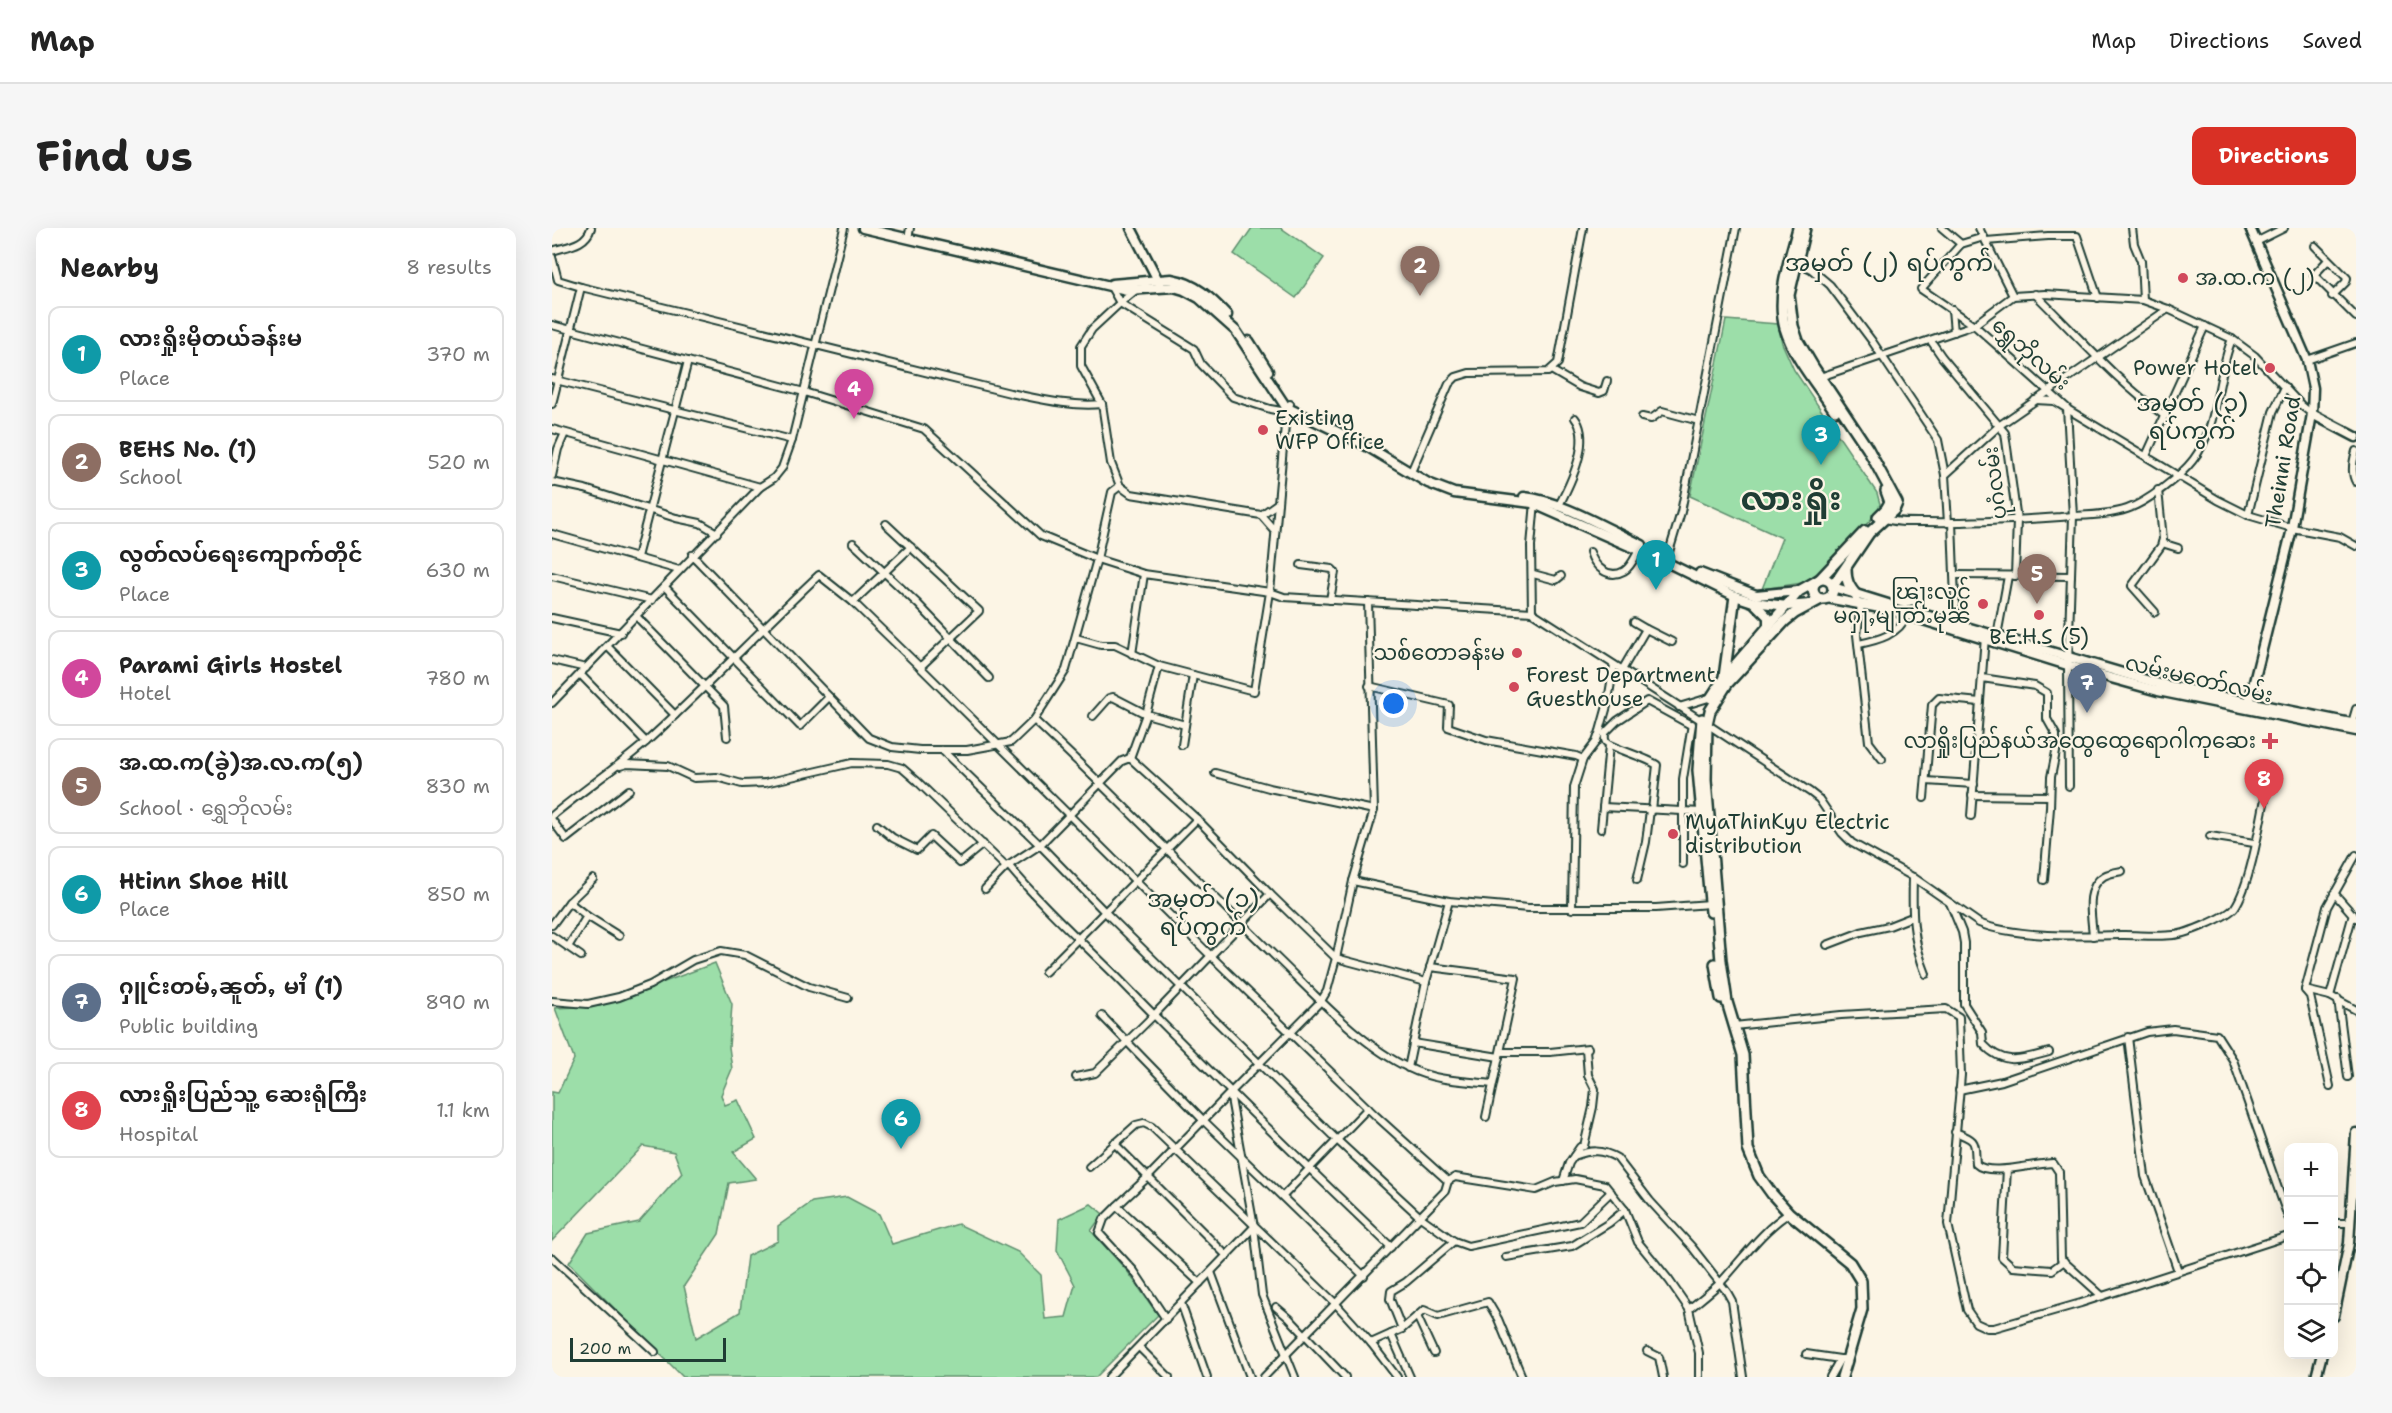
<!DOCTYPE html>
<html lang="en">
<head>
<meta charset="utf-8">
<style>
  body { margin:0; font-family:"Shantell Sans","Noto Sans Myanmar",sans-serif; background:#f6f6f6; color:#222 }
  .controls { position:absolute; right:18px; bottom:18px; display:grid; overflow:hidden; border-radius:12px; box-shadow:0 6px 24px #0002 }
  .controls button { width:54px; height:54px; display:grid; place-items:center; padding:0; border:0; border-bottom:2px solid #e0e0e0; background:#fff; color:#222; font:30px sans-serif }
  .scale { position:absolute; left:18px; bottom:15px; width:156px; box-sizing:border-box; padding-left:6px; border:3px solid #1f3d34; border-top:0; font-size:16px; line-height:21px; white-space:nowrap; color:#1f3d34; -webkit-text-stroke:4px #fcf5e5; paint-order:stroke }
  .you { position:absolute; left:842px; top:476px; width:21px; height:21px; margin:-15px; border:4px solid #fff; border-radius:50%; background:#1a73e8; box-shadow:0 0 0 9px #1a73e833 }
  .badge { display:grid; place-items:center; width:39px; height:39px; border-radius:50%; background:#d93025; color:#fff; font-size:20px; font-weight:700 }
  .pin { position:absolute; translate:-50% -50px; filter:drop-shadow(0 2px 3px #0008) }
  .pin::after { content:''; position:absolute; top:32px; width:21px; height:18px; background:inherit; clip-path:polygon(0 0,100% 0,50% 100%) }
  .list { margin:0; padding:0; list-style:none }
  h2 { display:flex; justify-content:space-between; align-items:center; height:78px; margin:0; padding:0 24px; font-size:26px }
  h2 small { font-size:20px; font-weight:400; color:#767676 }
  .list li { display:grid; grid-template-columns:39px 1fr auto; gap:18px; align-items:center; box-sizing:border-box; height:96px; margin:0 12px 12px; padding:0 12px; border:2px solid #e0e0e0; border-radius:12px }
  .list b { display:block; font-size:22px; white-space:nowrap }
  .list p { margin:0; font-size:20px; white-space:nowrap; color:#767676 }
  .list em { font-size:20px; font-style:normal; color:#767676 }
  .icon { flex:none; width:33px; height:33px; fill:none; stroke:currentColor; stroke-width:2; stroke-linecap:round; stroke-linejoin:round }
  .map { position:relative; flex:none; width:1804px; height:1149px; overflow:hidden; border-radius:12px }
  header { display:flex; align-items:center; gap:36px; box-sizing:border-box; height:84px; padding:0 30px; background:#fff; border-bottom:2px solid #e0e0e0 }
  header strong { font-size:28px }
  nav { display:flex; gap:33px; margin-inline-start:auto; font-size:21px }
  .intro { display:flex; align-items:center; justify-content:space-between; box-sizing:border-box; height:144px; padding:0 36px }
  h1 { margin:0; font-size:42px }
  .button { padding:15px 27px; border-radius:12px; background:#d93025; color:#fff; font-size:21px; font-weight:700 }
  main { display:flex; gap:36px; padding:0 36px }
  aside { flex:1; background:#fff; border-radius:12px; box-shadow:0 6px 24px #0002 }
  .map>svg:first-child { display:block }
</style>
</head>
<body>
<header>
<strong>Map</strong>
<nav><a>Map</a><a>Directions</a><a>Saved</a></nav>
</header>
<div class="intro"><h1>Find us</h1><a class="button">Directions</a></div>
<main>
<aside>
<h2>Nearby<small>8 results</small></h2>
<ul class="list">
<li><span class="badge" style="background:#0f9aa8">1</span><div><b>လားရှိုးမိုတယ်ခန်းမ</b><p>Place</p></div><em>370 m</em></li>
<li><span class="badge" style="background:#8d6e63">2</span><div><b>BEHS No. (1)</b><p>School</p></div><em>520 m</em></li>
<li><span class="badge" style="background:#0f9aa8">3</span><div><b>လွတ်လပ်ရေးကျောက်တိုင်</b><p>Place</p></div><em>630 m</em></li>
<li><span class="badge" style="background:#d1479c">4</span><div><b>Parami Girls Hostel</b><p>Hotel</p></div><em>780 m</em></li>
<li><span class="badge" style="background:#8d6e63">5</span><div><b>အ.ထ.က(ခွဲ)အ.လ.က(၅)</b><p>School · ရွှေဘိုလမ်း</p></div><em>830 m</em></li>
<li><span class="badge" style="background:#0f9aa8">6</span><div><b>Htinn Shoe Hill</b><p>Place</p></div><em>850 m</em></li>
<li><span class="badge" style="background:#5c6f8a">7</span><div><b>ႁူင်းတမ်ႇၼူတ်ႇ မၢႆ (1)</b><p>Public building</p></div><em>890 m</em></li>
<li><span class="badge" style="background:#e0444e">8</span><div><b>လားရှိုးပြည်သူ့ ဆေးရုံကြီး</b><p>Hospital</p></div><em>1.1 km</em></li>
</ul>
</aside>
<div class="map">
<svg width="1804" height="1149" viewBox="0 0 1804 1149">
  <rect width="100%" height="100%" fill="#fcf5e5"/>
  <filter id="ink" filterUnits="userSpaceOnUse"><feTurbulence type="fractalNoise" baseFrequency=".0167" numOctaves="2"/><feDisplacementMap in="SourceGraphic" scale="12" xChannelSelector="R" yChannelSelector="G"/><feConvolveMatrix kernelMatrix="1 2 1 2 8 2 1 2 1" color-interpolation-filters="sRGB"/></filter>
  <g filter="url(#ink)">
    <!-- green -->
    <g fill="#9cdea9" stroke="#5e8e6e" stroke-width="1.5">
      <polygon points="700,0 729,0 772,30 744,70 682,26"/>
      <polygon points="1174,92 1226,96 1230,115 1242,142 1325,265 1328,276 1325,285 1272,341 1250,355 1210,361 1230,310 1138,268"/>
      <polygon points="163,735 180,776 177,819 180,841 169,867 173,877 186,872 204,911 181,924 204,951 177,955 167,1006 132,1058 144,1110 188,1084 195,1028 226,1013 226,998 260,974 295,969 327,986 340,1016 406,996 466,1024 489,1047 493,1091 514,1089 523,1057 505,1022 507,991 539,976 551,986 539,1003 576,1044 606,1087 544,1149 131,1149 17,1035 36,1005 87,994 130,945 122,924 91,918 0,1013 0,864 6,865 22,831 3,780 48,778"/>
    </g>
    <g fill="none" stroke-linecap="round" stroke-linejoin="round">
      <defs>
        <g id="street">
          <polyline points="1390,0 1409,16"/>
          <polyline points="1427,0 1461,68"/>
          <polyline points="1580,0 1582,16 1589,33 1591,72"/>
          <polyline points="1432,9 1409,16 1369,61 1422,97 1515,180 1521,288 1516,436 1517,558"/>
          <polyline points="356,11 358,0"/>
          <polyline points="1434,13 1496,8 1525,8 1546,70"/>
          <polyline points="1704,14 1732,0"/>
          <polyline points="1763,18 1795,50 1794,54 1780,68"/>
          <path d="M 0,23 C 16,18 34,17 39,0"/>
          <path d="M 0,29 L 6,52 L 29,59 L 458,165 C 488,171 519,179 550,176"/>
          <polyline points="1776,32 1762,47 1804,89"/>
          <polyline points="1244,34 1259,41 1278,57 1320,113 1386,212 1393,247"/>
          <polyline points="559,59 568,75 584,62"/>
          <path d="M 1483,66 C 1525,107 1565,154 1613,188"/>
          <polyline points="1400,81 1402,104"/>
          <polyline points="0,97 252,164 372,201 489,308 545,331 592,346 718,364 702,463 607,438 563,417 549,417 524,410"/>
          <polyline points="1379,113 1390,129 1453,205 1465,292 1463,348"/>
          <polyline points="1755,132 1804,115"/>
          <polyline points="999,142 1028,159 1047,165 1052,163 1055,153"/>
          <polyline points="1265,150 1422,97 1461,68 1493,66 1591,72 1616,81 1680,111 1703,128 1749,177 1760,186"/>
          <polyline points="0,151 240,212"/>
          <polyline points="1483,172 1502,173 1666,272 1696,287 1740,300 1788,309 1804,318"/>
          <polyline points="0,176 29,59"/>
          <polyline points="738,176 734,186 718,364 732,369 980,384"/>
          <polyline points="1090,189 1099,191 1110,183 1147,193"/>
          <polyline points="0,201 208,259"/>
          <path d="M 1804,223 C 1801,233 1799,246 1804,254"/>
          <polyline points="1594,228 1653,98"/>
          <polyline points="859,244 897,156 904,149 917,145 996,144 1006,135 1031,0"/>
          <polyline points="0,248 6,221 13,205"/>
          <polyline points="0,254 33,261 124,290 148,295 165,305"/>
          <path d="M 983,274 L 979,318 L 980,384 L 1155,496 L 1258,564 L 1267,571 L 1290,605 L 1300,615 L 1361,649 L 1427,695 C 1463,710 1531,708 1572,707 C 1588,707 1605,709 1622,707 C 1634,706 1676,689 1683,679 C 1699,655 1709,590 1715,560"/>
          <path d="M 1006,279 C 1018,257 1040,212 1023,190"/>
          <polyline points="709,287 579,266 568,258 559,235 550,176 529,138 529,118 540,101 568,75 642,121 649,136 681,169 718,181 735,184"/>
          <polyline points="1696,287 1721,184 1733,159"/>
          <path d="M 1330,290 C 1344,295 1360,294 1375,294 C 1419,295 1464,292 1508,289 C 1530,287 1554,288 1575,281 C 1595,274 1629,248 1641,232 C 1667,199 1664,150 1680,111"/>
          <polyline points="1400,294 1404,399"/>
          <polyline points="1396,295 1393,247 1448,197 1616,81"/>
          <polyline points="334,296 427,383 368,439"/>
          <polyline points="723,303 709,287 726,275"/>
          <polyline points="0,306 127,342"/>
          <polyline points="301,315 366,376 437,450"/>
          <polyline points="1610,315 1626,320"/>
          <path d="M 1038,324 C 1042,338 1056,352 1072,343 C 1079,339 1083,329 1087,322"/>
          <polyline points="140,327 317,510 340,519 368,522 415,522 459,514 482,492 514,442 545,331 560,264 568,258"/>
          <polyline points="85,329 136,133"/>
          <polyline points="1114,334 1129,284 1184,0"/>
          <polyline points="749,337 780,341 783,344 778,372"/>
          <polyline points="981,346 1004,352 1009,348"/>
          <polyline points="1403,347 1519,348"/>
          <polyline points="0,348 100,372"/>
          <polyline points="113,359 248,498 277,469"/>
          <polyline points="301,374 359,319"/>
          <polyline points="1309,376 1305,407 1317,514 1330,531"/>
          <polyline points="1603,384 1580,358 1609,318 1611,311 1606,262"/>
          <polyline points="85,389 172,478 175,509"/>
          <polyline points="0,390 69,405"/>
          <polyline points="1082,394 1094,401"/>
          <polyline points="1445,408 1456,348"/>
          <path d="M 1307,416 C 1326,412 1347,407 1355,387"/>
          <polyline points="56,419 123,487"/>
          <polyline points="580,426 592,346"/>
          <polyline points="0,432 34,440"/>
          <polyline points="1070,442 1094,401 1120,414"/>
          <polyline points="28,446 94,514"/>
          <polyline points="1430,450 1483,458 1495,465 1495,491 1504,507 1504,524 1499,549 1498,580 1492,652"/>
          <polyline points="817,458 897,477 896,499 934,512 1024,528 1031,531"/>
          <polyline points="0,475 208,259 222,250 230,240 240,212 292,0"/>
          <polyline points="1127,479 1160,469"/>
          <polyline points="541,488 557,470 561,469 594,486 633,497"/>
          <path d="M 482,492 C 566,570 645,653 728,733 C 765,769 811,819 857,840 C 883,853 912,853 941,856"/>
          <polyline points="1799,498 1804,481"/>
          <polyline points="630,517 641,447"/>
          <polyline points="390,522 488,617 553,684 785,912 867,988 902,1013 916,1018 1028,994 1059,964"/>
          <polyline points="578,530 594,486 607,438"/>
          <polyline points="68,538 75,536 116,538 142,550 165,549 190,556 213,555 300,535 336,536 350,540 365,553 454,639 488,617 570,533 578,530 645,591 718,666 784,730 874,754"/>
          <polyline points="663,545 717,560 822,582"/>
          <polyline points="1374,553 1422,556"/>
          <polyline points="1420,567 1498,568"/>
          <polyline points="1372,570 1380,477 1387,470 1428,474"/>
          <polyline points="1051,579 1150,584"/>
          <path d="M 1100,582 L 1105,537 C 1096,530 1057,519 1054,514 C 1052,511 1053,509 1053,505 L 1065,493 L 1095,473 L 1139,497"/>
          <path d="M 0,588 C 30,563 63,541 93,515 C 153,461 208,402 267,347 L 301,374 L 368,439 L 659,728 L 823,887 L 896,953 L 893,963 L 712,1149"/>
          <polyline points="1419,588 1433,409"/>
          <polyline points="0,592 14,611 77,562"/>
          <polyline points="325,597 341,610 365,622 379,608 408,635 431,616"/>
          <polyline points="1049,601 1057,517"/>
          <polyline points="1658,608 1702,615"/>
          <polyline points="1131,636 1131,551 1140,496"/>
          <path d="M 456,637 C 490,678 529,713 567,751 C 656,843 747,931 839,1019"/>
          <path d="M 1361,649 C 1360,684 1360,712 1374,746"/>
          <polyline points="1085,652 1094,614 1098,582"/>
          <polyline points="801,653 897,673 976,680 1104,680 1158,676"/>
          <polyline points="433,661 454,639"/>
          <polyline points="1782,665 1804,690"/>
          <polyline points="17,674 35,688 67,708"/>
          <path d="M 1398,675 L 1410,704 L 1412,715 L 1412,776 L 1430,804 L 1431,816 C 1452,839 1471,831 1497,824"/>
          <polyline points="1020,681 1022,559 1031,531 1044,514 1048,503 1055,478 1062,437"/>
          <polyline points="0,697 17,674 41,651"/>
          <polyline points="0,708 29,728"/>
          <path d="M 1541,708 C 1540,689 1532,660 1552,648 C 1557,645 1564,644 1570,643"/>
          <polyline points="1275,717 1309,704 1337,698 1360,689"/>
          <polyline points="16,719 35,688"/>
          <polyline points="878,739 964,750 934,889"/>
          <polyline points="493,744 645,591"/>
          <polyline points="1753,762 1778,768 1804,782"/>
          <polyline points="1778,768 1801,686"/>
          <polyline points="1786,771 1796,849"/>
          <polyline points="0,773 36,776 67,769 98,757 141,732 169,723 193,727 257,759 296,770"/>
          <polyline points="550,788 651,892 812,1048"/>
          <polyline points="1182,798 1289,787 1394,781 1407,789 1409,847 1396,996 1415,1082 1424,1095 1435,1100 1442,1100 1529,1075 1736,1008"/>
          <polyline points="1576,809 1593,948 1626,1043"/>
          <polyline points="861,815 947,829"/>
          <polyline points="949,824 998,824 1036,820"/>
          <polyline points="856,840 874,754 897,673"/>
          <polyline points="524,849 543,845 602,787 718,666"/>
          <polyline points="1778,858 1758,768 1753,762 1775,679 1804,627"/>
          <polyline points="1407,862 1450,853 1595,804 1621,801 1665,807 1681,832 1736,989"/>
          <path d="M 1403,904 C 1427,913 1422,914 1424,936 C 1437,949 1483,935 1501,935 L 1507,944 L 1509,1031 L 1550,1068"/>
          <polyline points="562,915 675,1028"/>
          <path d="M 1022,928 C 1039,922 1049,921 1065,930 L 1098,973 L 1140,1019 L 1175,1064 L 1180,1073 L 1191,1149"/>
          <polyline points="537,939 584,897 592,895 600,899 784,1076 819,1115 845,1149"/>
          <polyline points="1455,941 1450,1029 1461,1039 1500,1042 1512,1033"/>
          <polyline points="896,953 903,949 984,962 1003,954 1023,951 1053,957 1073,982 1086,1014 1117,1052 1137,1081 1147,1125 1147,1149"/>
          <polyline points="1011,953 1017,935 1028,919 1032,918 1041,879 1043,861 1036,847 1034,821"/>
          <polyline points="731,968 816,880"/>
          <polyline points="565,978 552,991 547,1005 582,1043 614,1091"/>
          <polyline points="1782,995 1799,995"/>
          <polyline points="954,1029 1020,1018 1057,995 1073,982"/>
          <polyline points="1,1030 103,1124"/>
          <polyline points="659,1044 698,1149"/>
          <polyline points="648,1055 565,978 596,949 678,865"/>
          <polyline points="629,1075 655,1149"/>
          <polyline points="724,1079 737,1090 793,1149"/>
          <path d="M 1137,1081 C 1148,1072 1160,1063 1170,1053 C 1191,1030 1211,1002 1237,985"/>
          <polyline points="865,1088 882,1125"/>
          <polyline points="850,1101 872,1082 886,1088 936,1074 946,1091 970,1149"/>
          <polyline points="839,1106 858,1149"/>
          <polyline points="819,1115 850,1101 838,1071 839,1063 854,1054 902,1013"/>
          <polyline points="587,1119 617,1149"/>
          <polyline points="1095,1123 1107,1129 1111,1149"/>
          <polyline points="1254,1126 1288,1131"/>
          <polyline points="557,1149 702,999"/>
          <polyline points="743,1149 710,1067 702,999 678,865 769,773 775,763 784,730 801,653 822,582 816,374"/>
          <polyline points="1278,1149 1288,1131 1291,1131"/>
        </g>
        <g id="secondary">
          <polyline points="311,0 575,62 622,59 632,62 647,70 684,103 734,179 811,216 876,255 902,265 980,275 1116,335 1183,368 1201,374 1235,378 1258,376"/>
          <polyline points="579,0 608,56"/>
          <path d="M 560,56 L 619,51 C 643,55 659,70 675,87"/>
          <polyline points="697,113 716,143"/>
          <polyline points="1760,186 1804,209"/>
          <path d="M 972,269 C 1010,273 1055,301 1090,317"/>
          <polyline points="1148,345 1204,367 1247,363"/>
          <polyline points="1281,359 1336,376"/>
          <polyline points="1275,370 1339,382 1541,445 1606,463 1804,503"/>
          <polyline points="1203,376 1216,389 1216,398"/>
          <polyline points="1360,383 1608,456 1804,496"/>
          <polyline points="1696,478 1739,305 1760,186 1761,160 1755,132 1698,0"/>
          <polyline points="1782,1088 1797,1015 1804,905"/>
          <polyline points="1764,1149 1770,1126"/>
        </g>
        <g id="primary">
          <path d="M 1246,0 C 1238,31 1224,68 1233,100 C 1242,130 1266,157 1283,183"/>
          <polyline points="1253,0 1237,67 1241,98 1246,113 1262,140 1316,221 1345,275 1342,282 1317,305 1281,358"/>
          <polyline points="1326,289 1334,281 1338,274 1334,263"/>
          <path d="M 1294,341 C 1294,353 1297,359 1305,368"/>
          <circle cx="1271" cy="361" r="10"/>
          <polyline points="1267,352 1313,303"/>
          <polyline points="1269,371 1243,385 1233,393 1175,456 1158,483 1155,496 1154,552 1169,733 1175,774 1191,827 1196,921 1207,948 1220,966 1237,985 1298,1035 1309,1053 1310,1081 1290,1149"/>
          <polyline points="1172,449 1183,368"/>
          <polyline points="1159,470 1172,450 1247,363 1265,353"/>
          <polyline points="1150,491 1146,542 1159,684"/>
          <polyline points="1163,736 1169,770"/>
        </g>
      </defs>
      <!-- street casing -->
      <use href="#street" stroke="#1f3d34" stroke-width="10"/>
      <!-- secondary casing -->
      <use href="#secondary" stroke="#1f3d34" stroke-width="13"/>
      <!-- primary casing -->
      <use href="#primary" stroke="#1f3d34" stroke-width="14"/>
      <!-- street -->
      <use href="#street" stroke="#fcf5e5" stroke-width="6"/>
      <!-- secondary -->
      <use href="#secondary" stroke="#fcf5e5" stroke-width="8"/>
      <!-- primary -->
      <use href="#primary" stroke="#fcf5e5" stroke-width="9"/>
    </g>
  </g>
  <!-- markers -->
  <g fill="#d1495b" stroke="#fcf5e5" stroke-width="2">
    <circle cx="1631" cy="50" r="6"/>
    <circle cx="1718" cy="140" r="6"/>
    <circle cx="711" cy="202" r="6"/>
    <circle cx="1431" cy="376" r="6"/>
    <circle cx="1487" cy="387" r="6"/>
    <circle cx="965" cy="425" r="6"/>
    <circle cx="962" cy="459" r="6"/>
    <path d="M1715 504h6v6h6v6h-6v6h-6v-6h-6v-6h6z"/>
    <circle cx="1121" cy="606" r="6"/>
  </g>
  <g text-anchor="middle" stroke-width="4.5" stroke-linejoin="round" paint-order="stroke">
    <!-- poi labels -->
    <g font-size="21" fill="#1f3d34" stroke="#fcf5e5" text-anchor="start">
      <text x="1643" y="57">အ.ထ.က (၂)</text>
      <text x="1706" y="147" text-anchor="end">Power Hotel</text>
      <text x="723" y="197">Existing<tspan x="723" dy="24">WFP Office</tspan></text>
      <text x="1419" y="371" text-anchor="end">ၽြႃးလူင်<tspan x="1419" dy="24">မႁႃႇမျၢတ်ႉမုၼိ</tspan></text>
      <text x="1487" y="416" text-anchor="middle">B.E.H.S (5)</text>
      <text x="953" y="432" text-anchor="end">သစ်တောခန်းမ</text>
      <text x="974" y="454">Forest Department<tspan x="974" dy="24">Guesthouse</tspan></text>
      <text x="1704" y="520" text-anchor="end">လာရှိုးပြည်နယ်အထွေထွေရောဂါကုဆေး</text>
      <text x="1133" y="601">MyaThinKyu Electric<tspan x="1133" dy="24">distribution</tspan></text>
    </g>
    <!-- street labels -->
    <g font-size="21" fill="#1f3d34" stroke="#fcf5e5">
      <text transform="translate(1479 126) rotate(42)" y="7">ရွှေဘိုလမ်း</text>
      <text transform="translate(1731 234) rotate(-81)" y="7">Theinni Road</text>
      <text transform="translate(1443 255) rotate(-97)" y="7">ပုဂံလမ်း</text>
      <text transform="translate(1647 451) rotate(13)" y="7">လမ်းမတော်လမ်း</text>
    </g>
    <!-- quarter labels -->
    <g font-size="24" fill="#1f3d34" stroke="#fcf5e5">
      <text x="1337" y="43">အမှတ် (၂) ရပ်ကွက်</text>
      <text x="1640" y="183">အမှတ် (၃)<tspan x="1640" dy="28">ရပ်ကွက်</tspan></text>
      <text x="651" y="679">အမှတ် (၁)<tspan x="651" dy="28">ရပ်ကွက်</tspan></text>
    </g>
    <!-- town labels -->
    <g font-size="33" font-weight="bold" fill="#1f3d34" stroke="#fcf5e5">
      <text x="1239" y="282">လားရှိုး</text>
    </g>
  </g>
</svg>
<div class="controls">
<button>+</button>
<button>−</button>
<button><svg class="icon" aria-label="locate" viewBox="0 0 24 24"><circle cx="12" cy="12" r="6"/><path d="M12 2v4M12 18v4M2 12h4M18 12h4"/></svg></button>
<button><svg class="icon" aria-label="layers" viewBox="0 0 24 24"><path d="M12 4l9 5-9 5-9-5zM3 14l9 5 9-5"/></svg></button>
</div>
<div class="scale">200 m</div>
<div class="you"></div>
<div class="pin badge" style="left:1104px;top:362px;background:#0f9aa8">1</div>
<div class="pin badge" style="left:868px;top:68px;background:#8d6e63">2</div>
<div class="pin badge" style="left:1269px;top:237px;background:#0f9aa8">3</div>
<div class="pin badge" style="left:302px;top:191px;background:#d1479c">4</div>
<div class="pin badge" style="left:1485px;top:376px;background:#8d6e63">5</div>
<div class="pin badge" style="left:349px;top:921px;background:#0f9aa8">6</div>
<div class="pin badge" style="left:1535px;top:485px;background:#5c6f8a">7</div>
<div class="pin badge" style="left:1712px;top:581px;background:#e0444e">8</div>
</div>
</main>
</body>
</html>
